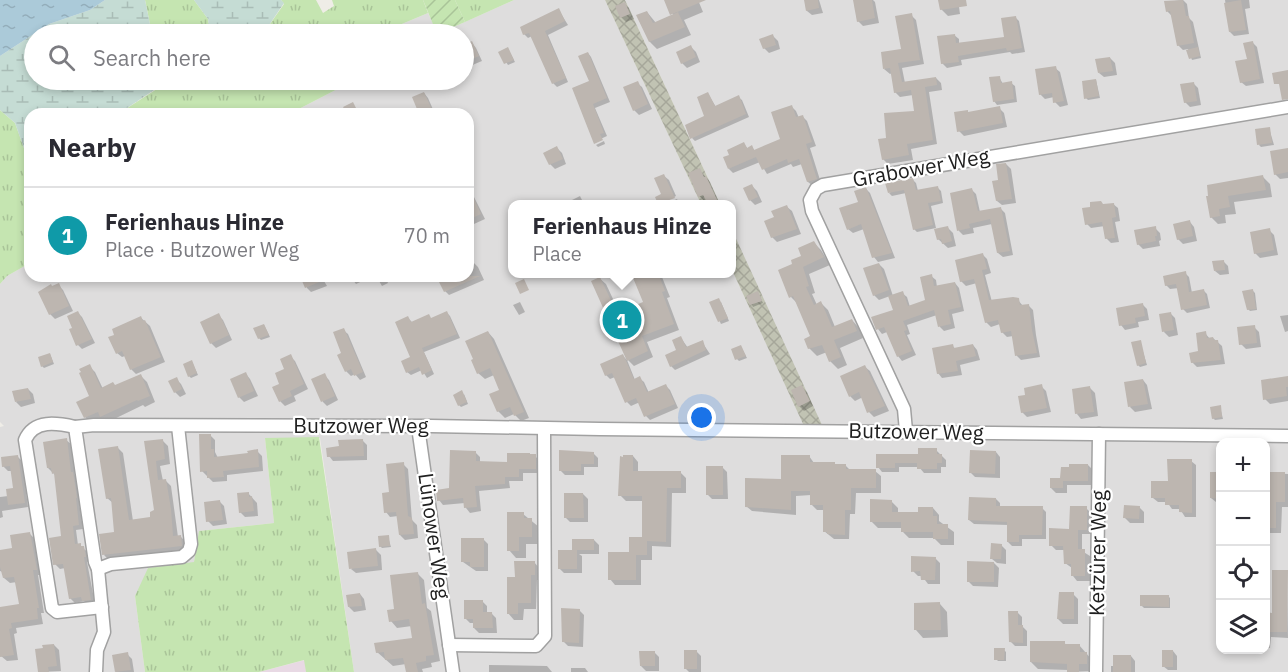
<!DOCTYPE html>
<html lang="en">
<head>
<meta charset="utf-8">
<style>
  body { margin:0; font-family:"IBM Plex Sans",sans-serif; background:#f7f7f7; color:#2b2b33 }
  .controls { position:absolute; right:18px; bottom:18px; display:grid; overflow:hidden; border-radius:12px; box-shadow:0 3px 9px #0003 }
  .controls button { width:54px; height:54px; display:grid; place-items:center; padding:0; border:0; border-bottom:2px solid #e1e1e2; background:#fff; color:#2b2b33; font:30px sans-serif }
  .you { position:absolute; left:702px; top:418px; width:21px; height:21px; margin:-15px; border:4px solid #fff; border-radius:50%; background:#1a73e8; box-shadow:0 0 0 9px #1a73e833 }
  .badge { display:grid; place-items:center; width:39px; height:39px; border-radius:50%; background:#bd2412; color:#fff; font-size:20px; font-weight:700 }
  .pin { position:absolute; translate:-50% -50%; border:3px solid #fff; box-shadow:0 2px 6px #0006 }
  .popup { position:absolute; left:508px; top:200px; width:228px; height:78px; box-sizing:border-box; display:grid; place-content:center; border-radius:12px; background:#fff; filter:drop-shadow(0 2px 4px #0005); font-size:20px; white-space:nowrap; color:#7c7c81 }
  .popup b { font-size:22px; color:#2b2b33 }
  .popup::after { content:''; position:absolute; left:50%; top:100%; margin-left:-12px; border:12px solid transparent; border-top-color:#fff }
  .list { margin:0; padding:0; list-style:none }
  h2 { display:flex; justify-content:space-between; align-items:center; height:78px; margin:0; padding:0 24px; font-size:26px }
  h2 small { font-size:20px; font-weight:400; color:#7c7c81 }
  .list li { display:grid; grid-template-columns:39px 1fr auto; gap:18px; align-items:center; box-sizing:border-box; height:96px; padding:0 24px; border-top:2px solid #e1e1e2 }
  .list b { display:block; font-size:22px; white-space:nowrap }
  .list p { margin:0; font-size:20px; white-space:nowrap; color:#7c7c81 }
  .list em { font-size:20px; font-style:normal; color:#7c7c81 }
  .icon { flex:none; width:33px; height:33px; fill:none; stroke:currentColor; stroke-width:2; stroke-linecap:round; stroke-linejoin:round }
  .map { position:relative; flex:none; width:1288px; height:672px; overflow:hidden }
  .search { position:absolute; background:#fff; box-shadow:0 3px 9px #0003; left:24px; top:24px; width:450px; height:66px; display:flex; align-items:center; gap:15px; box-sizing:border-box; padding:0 21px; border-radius:33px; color:#7c7c81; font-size:22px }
  .panel { position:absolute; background:#fff; box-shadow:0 3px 9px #0003; left:24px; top:108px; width:450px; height:174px; border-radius:18px }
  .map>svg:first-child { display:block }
</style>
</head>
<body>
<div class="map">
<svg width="1288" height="672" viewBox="0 0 1288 672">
  <defs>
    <pattern id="construction-cross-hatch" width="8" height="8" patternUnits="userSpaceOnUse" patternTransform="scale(1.5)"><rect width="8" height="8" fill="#c1c3b3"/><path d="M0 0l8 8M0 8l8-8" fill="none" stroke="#a6a79a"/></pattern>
    <pattern id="grass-tufts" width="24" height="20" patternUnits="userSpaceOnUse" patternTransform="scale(1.5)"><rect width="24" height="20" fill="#c5e5b1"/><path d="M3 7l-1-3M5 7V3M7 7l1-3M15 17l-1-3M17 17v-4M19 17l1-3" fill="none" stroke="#a9c498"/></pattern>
    <pattern id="wetland-marsh" width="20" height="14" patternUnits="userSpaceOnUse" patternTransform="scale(1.5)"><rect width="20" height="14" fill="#c5dcd4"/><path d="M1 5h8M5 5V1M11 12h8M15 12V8" fill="none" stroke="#a9bcb6"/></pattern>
    <pattern id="garden-furrows" width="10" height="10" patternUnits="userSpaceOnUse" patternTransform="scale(1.5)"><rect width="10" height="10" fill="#c5e5b1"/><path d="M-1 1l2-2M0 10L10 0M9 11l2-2" fill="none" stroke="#a9c498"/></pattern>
    <pattern id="water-ripples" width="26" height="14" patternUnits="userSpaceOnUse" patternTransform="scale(1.5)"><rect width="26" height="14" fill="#abcad9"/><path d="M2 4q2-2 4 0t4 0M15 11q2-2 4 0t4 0" fill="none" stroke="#93adba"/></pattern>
  </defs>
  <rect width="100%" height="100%" fill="#efede7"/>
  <!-- residential -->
  <path fill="#dedddd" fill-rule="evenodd" d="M 514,0 L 605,0 L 701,204 L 512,204 L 512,274 L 732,274 L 732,270 L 804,425 L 732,230 L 732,204 L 720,204 L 625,0 L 1288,0 L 1288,672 L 354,672 L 320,438 L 265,438 L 274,523 L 200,531 L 194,562 L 135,596 L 145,672 L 0,672 L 0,427 L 4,426 L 0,422 L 0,284 L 7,276 L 30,263 L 30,276 L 468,276 L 468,114 L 289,114 L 355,80 L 464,80 L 464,34 L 401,34 L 397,26 L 428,13 L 438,34 ZM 1220,442 L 1266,442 L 1266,650 L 1220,650 Z"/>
  <!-- industrial -->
  <polygon fill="#e8d9e4" points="305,660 306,672 259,672"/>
  <!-- construction -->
  <g fill="url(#construction-cross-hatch)">
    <polygon points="605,0 625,0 720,204 701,204"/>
    <polygon points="732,230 822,425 804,426 732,270"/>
  </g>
  <!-- grass -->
  <g fill="url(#grass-tufts)">
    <polygon points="145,0 194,0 208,19 210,34 152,34"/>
    <polygon points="281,0 316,0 323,13 334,6 332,0 423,0 428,13 397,26 401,34 263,34 284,4"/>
    <polygon points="455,0 514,0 465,22"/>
    <polygon points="162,80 355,80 289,114 118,114 163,85"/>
    <polygon points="0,110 15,123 30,165 30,263 7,276 0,284"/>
    <polygon points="319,437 354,672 306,672 304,660 259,672 145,672 135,596 148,568 194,562 199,531 274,523 265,438"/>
  </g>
  <!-- wetland -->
  <g fill="url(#wetland-marsh)">
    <polygon points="105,0 145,0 152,34 34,34 34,80 162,80 163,84 118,114 30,114 30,165 15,123 0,110 0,56 49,24 90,10"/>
    <polygon points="194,0 281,0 284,3 263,34 210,34 208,19"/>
  </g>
  <!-- garden -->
  <polygon fill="url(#garden-furrows)" points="423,0 455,0 465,22 437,34"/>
  <!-- water -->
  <polygon fill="url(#water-ripples)" points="0,0 105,0 90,10 49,24 0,56"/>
  <!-- shadow -->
  <g fill="#0003">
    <polygon points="666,0 698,0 703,12 684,20 691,35 657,49 650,42 638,16 647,12 656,23 674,16"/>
    <polygon points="805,0 819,0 823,13 812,15 807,11"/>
    <polygon points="855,0 873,0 875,2 879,23 863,26 858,21"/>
    <polygon points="944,0 958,0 960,14 948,16 941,9"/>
    <polygon points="1183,0 1187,4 1189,18 1193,22 1201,58 1192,60 1188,49 1183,50 1178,45 1172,16 1167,11 1166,2"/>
    <polygon points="1225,0 1249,0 1250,8 1245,9 1249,34 1234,36 1230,32"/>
    <polygon points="624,3 629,8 634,19 626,22 621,17"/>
    <polygon points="558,9 568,25 548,35 568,82 557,87 553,83 532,36 528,38 524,34"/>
    <polygon points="911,15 916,20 924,64 902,68 905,83 936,78 941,83 942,90 929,92 937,144 911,149 913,160 888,164 883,159 888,139 916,112 913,95 900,97 895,92 892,73 890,74 884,69 903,51"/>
    <polygon points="1015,17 1019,21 1025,52 1012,54 1010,52 961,60 962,65 947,68 942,63 954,35 959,39 959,44 1006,38"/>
    <polygon points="773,36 778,41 780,49 769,53 764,48"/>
    <polygon points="1252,42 1257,47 1264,83 1246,86 1241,82"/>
    <polygon points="472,43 476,48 482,61 470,66 472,70 464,74 464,53 466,52 464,47"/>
    <polygon points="691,47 696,52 700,62 687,68 682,63"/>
    <polygon points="508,49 515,62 508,65 500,53"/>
    <polygon points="588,53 591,57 610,102 595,108 607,136 594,142"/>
    <polygon points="1110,58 1115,63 1117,75 1104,77 1099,73"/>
    <polygon points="1055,68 1060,72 1068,105 1060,107 1055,102 1054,97 1045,99 1040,94"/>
    <polygon points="999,77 1003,84 1011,83 1015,86 1017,102 997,105 994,101"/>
    <polygon points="425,80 436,80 428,84"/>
    <polygon points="1096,80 1100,98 1088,100 1086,98"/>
    <polygon points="637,83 642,87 652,109 639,115 634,110"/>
    <polygon points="1193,83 1198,88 1201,105 1190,107 1185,102"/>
    <polygon points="424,93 428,98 435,114 413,114 420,111"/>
    <polygon points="708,94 716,107 738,97 742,100 749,117 695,141 692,138 706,117"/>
    <polygon points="792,107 796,111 799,118 803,117 807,121 816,146 810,148 821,183 813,186 808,182 802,164 793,167 791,164 767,174 760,162 733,173 729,169 731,156 744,144 748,149 752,147 755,151 782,140"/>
    <polygon points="999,108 1004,113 1007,127 964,136 959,131 969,114"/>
    <polygon points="392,110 397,114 382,114"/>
    <polygon points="1269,128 1274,145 1261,147 1259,145"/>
    <polygon points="604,141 605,144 598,147 596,145"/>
    <polygon points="557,148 562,153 566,164 555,169 550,164"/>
    <polygon points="1288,151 1288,178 1280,179 1275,174"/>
    <polygon points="1006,164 1011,169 1016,203 1002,205 997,201 1000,181"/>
    <polygon points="699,170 710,182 720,204 709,204 707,199 704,201 700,196 690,174"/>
    <polygon points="664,176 669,180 676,196 660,204 657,197 663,194"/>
    <polygon points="1263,177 1270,184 1272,197 1234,202 1236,214 1225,215 1226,223 1218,224 1211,217 1208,197"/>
    <polygon points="913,180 916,183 918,191 938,188 941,191 943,203 931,206 936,228 917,232 914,229 906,193 892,196 889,193"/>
    <polygon points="752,186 757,191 762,202 755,205 750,200"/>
    <polygon points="468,189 472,193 485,219 474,224 468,215"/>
    <polygon points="866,189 870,193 895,258 878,262 874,257 864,229 853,233 848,229"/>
    <polygon points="971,189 976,194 980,212 1000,208 1005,213 1013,255 1003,257 998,253 992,224 973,228 974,233 963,235 959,231 951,194"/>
    <polygon points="580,196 584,204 574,204 572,200"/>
    <polygon points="677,199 679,203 676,204 665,204"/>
    <polygon points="1113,204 1118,208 1120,221 1115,222 1119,242 1111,243 1107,239 1105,226 1091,228 1087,224 1104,206"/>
    <polygon points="787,207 792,211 801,234 777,242 772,237 776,218"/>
    <polygon points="1190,222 1194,227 1197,241 1183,244 1178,239"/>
    <polygon points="948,228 953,233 956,246 948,248 938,239"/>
    <polygon points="1155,228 1160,233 1161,240 1159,241 1160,246 1143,249 1138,244"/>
    <polygon points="1269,230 1274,235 1278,255 1260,258 1255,253"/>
    <polygon points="814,243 821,250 830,265 809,274 815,293 812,294 817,305 821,303 828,310 835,327 852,320 859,328 863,338 840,348 847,365 838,369 830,361 827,352 817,356 809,348 812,337 798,304 791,297 794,265"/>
    <polygon points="983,255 987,259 991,273 985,275 992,302 1018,300 1023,306 1029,306 1033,310 1036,335 1040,357 1021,360 1017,356 1013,336 1007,337 1002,332 1000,324 991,327 986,322 977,283 966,286 961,281"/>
    <polygon points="1223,261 1228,266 1229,274 1220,275 1215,271"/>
    <polygon points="473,262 478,267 484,280 449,295 445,291 438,276 468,276 468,265"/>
    <polygon points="879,264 884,269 893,296 902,293 907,297 910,307 927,301 931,276 936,280 937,287 955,283 959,288 964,311 952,314 955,328 944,331 940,327 937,315 907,325 910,334 907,335 916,355 902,361 898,356 887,332 882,334 878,329 895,310 890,296 879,300 874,295"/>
    <polygon points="1185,273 1189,277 1192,293 1203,290 1207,294 1210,308 1187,313 1183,309 1179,288 1170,289 1166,285"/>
    <polygon points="632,274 670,274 662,277 670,297 667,298 679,330 647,342 653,357 634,366 628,360 600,279 606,284 620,314 645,303"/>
    <polygon points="302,276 335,276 324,281 327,286 311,292 307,288"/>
    <polygon points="350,276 373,276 356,284"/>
    <polygon points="376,276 385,276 388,283 382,286"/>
    <polygon points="58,285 63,290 73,311 55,319 50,314 53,287"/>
    <polygon points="1253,291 1255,293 1257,310 1250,311 1248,309"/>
    <polygon points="759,295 763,303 753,307 748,297"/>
    <polygon points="520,302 525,312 519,315 513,305"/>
    <polygon points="721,302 729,321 721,324 711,303"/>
    <polygon points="1143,305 1147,309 1149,320 1138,322 1139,327 1125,330 1121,325"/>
    <polygon points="446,312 450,316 460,338 424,352 434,374 427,378 422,370 411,375 407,372 412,358 408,318 413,323 432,319"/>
    <polygon points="78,313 82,317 95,343 82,349 78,345 74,329"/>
    <polygon points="1170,313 1175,318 1178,335 1169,337 1164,332"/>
    <polygon points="218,315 223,320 232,340 216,348 211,343"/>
    <polygon points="1288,315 1288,331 1285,332 1280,316"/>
    <polygon points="140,317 150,326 165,362 136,374 131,369 125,356 122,357 117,353"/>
    <polygon points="264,325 270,337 261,340 259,338"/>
    <polygon points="1254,327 1259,332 1261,347 1246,349 1241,344"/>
    <polygon points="343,330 348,334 366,377 360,380 355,374 351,376 346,371 342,354"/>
    <polygon points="488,332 494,339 529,418 521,421 514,414 505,418 498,411 491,395 500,391 494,375 485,379 478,373"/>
    <polygon points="1205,333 1210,339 1213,338 1222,346 1225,364 1197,367 1192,362 1200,352"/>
    <polygon points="681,338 688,348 702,342 710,354 675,370 671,366 678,351"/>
    <polygon points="1140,342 1147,365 1140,367 1138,365"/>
    <polygon points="973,345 977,350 980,360 960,365 962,375 942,378 938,373 952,346 956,349"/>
    <polygon points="741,347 747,358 739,361 737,359"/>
    <polygon points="50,354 54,364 44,368 42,366"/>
    <polygon points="290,356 295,361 308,389 294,396 296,401 285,406 280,401 281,384"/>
    <polygon points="623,356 627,360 635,380 639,378 644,382 649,393 666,386 670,390 678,408 650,420 646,416 640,402 631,406 627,402 615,377 610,379 606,375"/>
    <polygon points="192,362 198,375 191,378 189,376"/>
    <polygon points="89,366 95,372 103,389 116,387 141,376 147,382 155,402 145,407 143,405 108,422 104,418 91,423 85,417 91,397"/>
    <polygon points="865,367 870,371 889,411 874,417 869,412 863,397 855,401 850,396"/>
    <polygon points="246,374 250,379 258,396 244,402 239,397"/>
    <polygon points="324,375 329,380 338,400 327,406 323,402 313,380"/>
    <polygon points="176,379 181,384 186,394 180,397 175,392"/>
    <polygon points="1143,380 1147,385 1152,409 1135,412 1130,407"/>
    <polygon points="1288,382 1288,401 1270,404 1265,399"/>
    <polygon points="1041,386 1046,391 1051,412 1027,417 1022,412 1027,396"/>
    <polygon points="802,387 807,392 813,406 804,411 799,406"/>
    <polygon points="1090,388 1095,393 1098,416 1081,419 1077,414"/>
    <polygon points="28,389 33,394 35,403 21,407 16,402"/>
    <polygon points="464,394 468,404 461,407 459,405"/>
    <polygon points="1220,407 1223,419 1215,420 1213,418"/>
    <polygon points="210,435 215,440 215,452 218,458 249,454 257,451 262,456 263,471 227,475 227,481 213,482 202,471"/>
    <polygon points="66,440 71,444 75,476 78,478 81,502 79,502 83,529 76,530 78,545 88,552 90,561 87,562 95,604 88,605 84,601 75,603 70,598 65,568 60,569 55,564 63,537 56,476 48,468"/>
    <polygon points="162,440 168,446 170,464 160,466 163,481 165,480 171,486 178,537 181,537 186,542 186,552 109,560 104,555 116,534 113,503 107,498 117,447 123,453 133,521 152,518 156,511 146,443"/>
    <polygon points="363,441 367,445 367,460 333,461 329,456 340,447"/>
    <polygon points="936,450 946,460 946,467 941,467 941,473 924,473 919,467 899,467 899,472 882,472 878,467"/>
    <polygon points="475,452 480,457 480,462 508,464 535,456 540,461 540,473 523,473 523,481 509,481 510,488 479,491 481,511 470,513 466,508 465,503 443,505 439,500 450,489"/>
    <polygon points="996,452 1000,457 1000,478 975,477 970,472"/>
    <polygon points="594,454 598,458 598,467 584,467 584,475 565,475 560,470"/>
    <polygon points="17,456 22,461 28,507 2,511 3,517 0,518 0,497 8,496 14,490 12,471 8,471 3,466"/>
    <polygon points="633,456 638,462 638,472 680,472 686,478 686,493 672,493 671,547 652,546 652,560 641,560 641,585 615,585 610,579 644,539 644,501 626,501 620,495"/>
    <polygon points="809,456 814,463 846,466 850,470 875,471 881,476 881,493 856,493 855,514 850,514 849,539 834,539 824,531 824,510 817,510 811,504 811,495 796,496 796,515 752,511 746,506 783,480"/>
    <polygon points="1191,461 1196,465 1196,517 1185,517 1180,509 1172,509 1167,502 1158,502 1153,498"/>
    <polygon points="403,464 408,469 412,520 417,525 418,538 405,540 400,535 398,516 390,517 386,512 391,493"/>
    <polygon points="1088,465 1093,470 1093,485 1067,485 1067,493 1056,493 1051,488 1062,479"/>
    <polygon points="723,468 727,472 728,499 712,499 707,494"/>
    <polygon points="1220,473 1220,503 1216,502 1211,498"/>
    <polygon points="1267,473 1288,474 1288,507 1282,507 1281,533 1266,533"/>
    <polygon points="248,493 257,503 258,516 245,517 240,512"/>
    <polygon points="583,494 588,499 588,522 570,522 565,517"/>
    <polygon points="996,499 1000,503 1000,507 1042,508 1046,512 1046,539 1022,539 1022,546 1012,546 1008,542 1008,525 974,524 969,520"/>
    <polygon points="219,501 224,506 227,524 213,526 208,521"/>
    <polygon points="891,501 898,508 898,514 919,514 933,508 939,515 939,521 954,532 954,545 941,545 934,538 909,538 903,532 902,528 878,528 871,521"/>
    <polygon points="1139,507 1144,512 1144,523 1130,523 1125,518"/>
    <polygon points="1086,508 1091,513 1091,534 1082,534 1082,551 1090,556 1090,581 1077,581 1073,576 1072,568 1065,563 1065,550 1056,550 1051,545 1071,530"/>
    <polygon points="523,514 539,527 539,544 526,544 526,558 516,558 509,550"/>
    <polygon points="30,534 35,539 42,575 38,575 44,613 41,613 43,624 16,628 17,633 14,634 18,660 7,661 1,656 0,649 0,610 21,606 17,582 10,583 4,578 3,572 0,571 0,551 14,549"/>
    <polygon points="388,537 391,547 382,548 380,546"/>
    <polygon points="483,539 488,544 488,571 476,571 463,562"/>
    <polygon points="594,540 599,545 599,554 579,554 582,556 582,573 564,573 559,568 576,551 574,549"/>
    <polygon points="1001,545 1006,550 1006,564 997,563 992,559"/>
    <polygon points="376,550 381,555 382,570 356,573 351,569"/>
    <polygon points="935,558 940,563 940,584 928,584 922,576 918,576 913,571"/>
    <polygon points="534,562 540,569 541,580 537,580 536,609 524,609 523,620 514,620 508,613 516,579"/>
    <polygon points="994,563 999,568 998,587 973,586 968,581"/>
    <polygon points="1287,572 1288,638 1271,637 1270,648 1266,648 1266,614 1273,614"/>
    <polygon points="417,573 424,580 427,608 431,611 440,661 431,663 432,667 422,669 423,672 407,672 406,664 393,666 377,652 414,639 412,626 397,628 391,621"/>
    <polygon points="360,594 364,599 366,610 354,612 349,607"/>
    <polygon points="1073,594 1078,599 1078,624 1063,624 1058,619"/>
    <polygon points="1168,596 1170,598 1170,608 1144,608 1142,606"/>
    <polygon points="482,601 487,606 487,613 492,614 496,618 497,633 479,633 474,628 474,623 470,623 465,618"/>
    <polygon points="940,604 947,612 948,637 923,638 916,630"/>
    <polygon points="579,610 584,615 583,647 568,646 563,641"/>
    <polygon points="1018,613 1022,617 1022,626 1027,631 1027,646 1015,646 1011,642"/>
    <polygon points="1064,643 1067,645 1079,645 1093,661 1094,671 1068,672 1068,670 1038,669 1031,662"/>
    <polygon points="54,645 59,650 61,671 40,672"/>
    <polygon points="1004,650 1006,652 1006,661 998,661 996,659"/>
    <polygon points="696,651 701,656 701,672 689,672 685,668"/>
    <polygon points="1173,651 1177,656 1177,670 1168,670 1163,666"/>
    <polygon points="654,652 659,657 659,671 646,671 641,666"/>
    <polygon points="127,654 132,659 134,672 116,672 114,656"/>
    <polygon points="1131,656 1135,661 1135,672 1111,672 1111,666 1115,666"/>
    <polygon points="489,665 547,666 552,672 489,672"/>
    <polygon points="571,668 585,668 588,672 571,672"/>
  </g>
  <!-- building -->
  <g fill="#bdb6b0">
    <polygon points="664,0 706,0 670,15"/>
    <polygon points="804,0 818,0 819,8 806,11"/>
    <polygon points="853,0 872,0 875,18 857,22"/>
    <polygon points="938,0 966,0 967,6 940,10"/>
    <polygon points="1183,0 1186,16 1189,16 1194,43 1177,46 1170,11 1166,12 1164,1"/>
    <polygon points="1241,0 1246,30 1229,32 1224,3"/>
    <polygon points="625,2 630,14 620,18 615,6"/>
    <polygon points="559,8 565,21 545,31 566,78 552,84 529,33 523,35 520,27"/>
    <polygon points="647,11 653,23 678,12 685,27 649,42 636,15"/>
    <polygon points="912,13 920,60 898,63 902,82 936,77 937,85 925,87 933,140 907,144 909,155 882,160 878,139 886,138 884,113 914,111 911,90 894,93 890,68 883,69 881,52 901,49 895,16"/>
    <polygon points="1016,16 1022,48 1007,51 1006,48 958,56 959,62 941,64 937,36 955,34 956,43 1004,37 1001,18"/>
    <polygon points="773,34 776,45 763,49 759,39"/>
    <polygon points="472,41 479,56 464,63 464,45"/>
    <polygon points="1253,41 1260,79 1240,83 1235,61 1247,59 1243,43"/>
    <polygon points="691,45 696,57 681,64 676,52"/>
    <polygon points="508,47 514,60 504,64 498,52"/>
    <polygon points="1198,47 1200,56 1189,59 1186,50"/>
    <polygon points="588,52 607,98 593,104 604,133 600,134 603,140 594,144 572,88 589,81 578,56"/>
    <polygon points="1110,57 1113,71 1098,73 1095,59"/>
    <polygon points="1056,66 1064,101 1053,103 1052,93 1039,95 1035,69"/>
    <polygon points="1288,70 1288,99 1282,100 1279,84 1274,84 1272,73"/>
    <polygon points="1000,76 1001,83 1012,81 1014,99 993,102 989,77"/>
    <polygon points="1096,79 1099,96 1084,99 1082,81"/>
    <polygon points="638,81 648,104 633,111 623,87"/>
    <polygon points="1194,82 1197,101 1184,103 1180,84"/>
    <polygon points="424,92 434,114 419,114 412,97"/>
    <polygon points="708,92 715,106 739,95 746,114 690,139 685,125 704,116 697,97"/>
    <polygon points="353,102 359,114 347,114 343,107"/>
    <polygon points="792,105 796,117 803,115 812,142 806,144 817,179 807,182 799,159 788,163 787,159 762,170 756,157 728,169 723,157 729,155 727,150 744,142 747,148 752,145 754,150 780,139 771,112"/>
    <polygon points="1000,106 1003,123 957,132 954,112 968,110 968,112"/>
    <polygon points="1270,127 1272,143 1257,145 1255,129"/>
    <polygon points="557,146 563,159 549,165 543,153"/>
    <polygon points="1288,148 1288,172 1274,175 1270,151"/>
    <polygon points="1006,163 1012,199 996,201 992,181 998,180 996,164"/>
    <polygon points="700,168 704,177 706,176 719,204 708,204 703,195 698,197 688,173"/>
    <polygon points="664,174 675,198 658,204 655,197 661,194 654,178"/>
    <polygon points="1263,175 1266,190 1228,196 1230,207 1219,209 1220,216 1210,218 1206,196 1208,196 1207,185"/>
    <polygon points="913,178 916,190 938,186 941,201 928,203 933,225 913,230 904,190 888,193 885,183"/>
    <polygon points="752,184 758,197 749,201 743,188"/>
    <polygon points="468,185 481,214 468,220"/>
    <polygon points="866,187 892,253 872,258 861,224 847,230 839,208 858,202 854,191"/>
    <polygon points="972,188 978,211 1001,207 1010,251 997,253 990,219 969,224 970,228 957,231 950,193"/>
    <polygon points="1101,201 1103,204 1114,203 1116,217 1112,218 1115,238 1105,239 1102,222 1085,225 1082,208 1090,207 1090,202"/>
    <polygon points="787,205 797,229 771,238 764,221 774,217 771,211"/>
    <polygon points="1190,220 1193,236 1177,240 1173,224"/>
    <polygon points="948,226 952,241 942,244 941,239 937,240 934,229"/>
    <polygon points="1156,226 1157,236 1155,236 1156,241 1137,245 1134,230"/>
    <polygon points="1270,228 1274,250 1254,254 1250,232"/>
    <polygon points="814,241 824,257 803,267 809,286 806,287 814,305 821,301 832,327 852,319 857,331 834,340 841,357 829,362 822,345 808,349 804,339 810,336 793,296 789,298 778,270 792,264 791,260 801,256 798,248"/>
    <polygon points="983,253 987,269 982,270 989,300 1013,297 1019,298 1020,305 1029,304 1032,330 1037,353 1015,356 1011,331 1001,333 998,320 985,323 974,279 960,282 955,260"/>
    <polygon points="1224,260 1225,270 1214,271 1212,261"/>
    <polygon points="879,263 889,290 873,296 863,268"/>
    <polygon points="1186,271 1189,292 1204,289 1207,305 1181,310 1176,284 1165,286 1163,276"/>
    <polygon points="631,273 658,273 665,291 662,292 674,324 642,336 648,351 627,361 591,281 600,277 617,313 643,302"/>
    <polygon points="932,274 934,286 955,282 961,307 948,310 951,324 938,327 934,310 903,321 907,330 904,331 912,351 897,357 884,327 876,330 871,317 893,310 888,296 903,291 908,306 925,300 920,277"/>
    <polygon points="300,276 334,276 305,288"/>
    <polygon points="436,276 480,276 444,292"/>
    <polygon points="524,279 529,290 520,294 515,283"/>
    <polygon points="59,283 69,306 49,315 38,292 51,284 52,286"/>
    <polygon points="1253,289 1256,309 1247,310 1242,291"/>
    <polygon points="758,291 762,301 750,305 746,296"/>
    <polygon points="719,298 728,318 718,322 709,302"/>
    <polygon points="1143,303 1145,316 1135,318 1136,323 1119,326 1116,308"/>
    <polygon points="78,311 92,339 76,346 69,329 72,328 67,316"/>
    <polygon points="447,311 457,334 422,348 432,370 422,375 419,367 406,373 401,361 410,357 395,322 408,316 411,322 429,314 431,318"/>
    <polygon points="1171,312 1174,330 1162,332 1159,314"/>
    <polygon points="219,313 229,335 210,344 200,322"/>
    <polygon points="141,316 143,321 145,320 161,357 130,370 122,351 116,354 108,337 114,335 112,329"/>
    <polygon points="264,324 269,335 258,339 253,328"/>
    <polygon points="1255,325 1257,343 1239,345 1237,327"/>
    <polygon points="344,328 363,372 354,376 351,369 345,372 337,355 341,353 333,332"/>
    <polygon points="488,331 524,412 514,416 510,407 497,412 489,394 499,390 490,368 477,374 471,360 473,359 465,341"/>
    <polygon points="1206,331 1207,338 1213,337 1214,340 1218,340 1221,360 1191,363 1189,353 1198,351 1196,333"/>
    <polygon points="681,336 686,347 703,340 706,350 670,367 665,355 676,350 672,340"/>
    <polygon points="1141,340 1146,363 1137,366 1131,342"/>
    <polygon points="953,344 954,348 973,344 976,356 956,361 958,371 937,374 932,348"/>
    <polygon points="741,345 746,356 735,360 731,349"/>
    <polygon points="50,353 53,362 41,367 38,357"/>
    <polygon points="291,354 304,384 290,391 292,396 279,402 272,387 279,384 275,373 284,369 280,359"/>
    <polygon points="623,354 634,379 640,376 647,392 666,384 675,404 644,417 636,398 625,403 612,373 605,376 600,364"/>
    <polygon points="192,360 197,373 188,377 183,364"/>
    <polygon points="90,364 101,388 113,382 115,385 141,374 150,396 138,401 137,400 100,417 98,412 84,418 76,402 89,396 79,373 81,372 79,369"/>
    <polygon points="865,365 885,406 867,413 859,392 849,397 840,376"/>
    <polygon points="246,372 254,391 238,398 230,379"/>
    <polygon points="325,373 335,396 321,402 311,379"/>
    <polygon points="1288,376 1288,387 1286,387 1287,396 1263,400 1261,380"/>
    <polygon points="177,377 182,389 174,393 168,381"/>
    <polygon points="1143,379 1148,404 1128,407 1124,382"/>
    <polygon points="1042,384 1047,408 1021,413 1018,396 1025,395 1024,388"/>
    <polygon points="802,385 810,401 798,407 791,390"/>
    <polygon points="1090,386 1094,412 1075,414 1072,389"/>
    <polygon points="28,388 31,399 15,402 12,391"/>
    <polygon points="462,390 467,402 458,406 453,395"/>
    <polygon points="1221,405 1222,417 1212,419 1210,407"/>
    <polygon points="199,434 211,434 211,449 214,449 214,457 248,453 247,451 258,449 259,467 223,471 224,477 207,478 207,471 200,472"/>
    <polygon points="67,438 71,472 73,472 77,498 76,498 79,525 73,526 75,544 81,543 81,546 84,546 86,557 84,557 91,600 82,601 81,597 69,599 63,564 53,565 49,538 61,536 54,473 52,474 51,468 47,468 43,442"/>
    <polygon points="163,439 165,459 156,461 158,480 166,479 171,509 173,536 181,535 182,546 102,555 99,534 114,532 111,498 106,499 98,449 118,446 129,520 150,517 150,512 154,510 144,441"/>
    <polygon points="363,439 364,456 327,457 326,448 339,446 338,440"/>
    <polygon points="918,448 937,448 937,454 942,454 942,463 937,463 937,469 917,469 917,463 895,463 895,468 876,468 876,454 918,454"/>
    <polygon points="450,450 476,451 476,461 507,462 507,453 530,453 530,454 536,454 536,469 519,469 519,477 505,477 505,484 475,486 477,507 464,508 463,498 437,501 436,490 449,488"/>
    <polygon points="559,450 594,452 594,464 581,464 581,471 559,471"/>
    <polygon points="970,450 996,451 995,474 969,473"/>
    <polygon points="18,455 25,503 8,505 6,489 13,488 10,466 2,467 1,457"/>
    <polygon points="623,455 633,455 633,471 681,471 681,488 667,488 666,542 647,541 647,555 636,555 636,580 608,580 608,552 629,552 629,537 642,537 642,496 618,496 620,456 623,457"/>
    <polygon points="781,455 810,455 810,462 835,462 835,464 846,464 846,469 876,469 876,488 851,488 851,510 845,510 845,535 827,534 827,532 823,532 823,505 810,505 810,491 791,491 791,510 745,507 745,478 781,479"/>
    <polygon points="1167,459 1192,459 1192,513 1179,512 1179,505 1165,505 1165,498 1151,498 1151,481 1168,481"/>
    <polygon points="404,462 408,516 412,518 414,534 399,535 396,512 384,513 382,493 389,492 386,464"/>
    <polygon points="1069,464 1088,464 1088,481 1063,481 1063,488 1050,488 1050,478 1060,478 1061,467 1069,467"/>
    <rect x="706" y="466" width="17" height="29"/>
    <polygon points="1210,472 1221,472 1221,499 1210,498"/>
    <polygon points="1266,472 1285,472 1285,502 1276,502 1276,528 1266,528"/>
    <polygon points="249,492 249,497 252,496 254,511 239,513 237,493"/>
    <polygon points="564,493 583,493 584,518 564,518"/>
    <polygon points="969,497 996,498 996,506 1043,506 1042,535 1019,535 1019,542 1007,542 1007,522 968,520"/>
    <polygon points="870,499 892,500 892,512 918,512 918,507 933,507 933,516 937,516 937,524 948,524 948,539 933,539 933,532 901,532 901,522 870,522"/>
    <polygon points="220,500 223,520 206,522 204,502"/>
    <polygon points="1124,505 1140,506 1139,519 1123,518"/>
    <polygon points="1070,506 1087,506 1087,530 1078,530 1078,549 1085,549 1085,576 1071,576 1071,564 1064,564 1063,546 1049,546 1049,528 1069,529"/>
    <polygon points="507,512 524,512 524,518 532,518 532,537 519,537 519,551 507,551"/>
    <polygon points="30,532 37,570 33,570 39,608 37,608 38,619 11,623 12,628 9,629 14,655 0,657 0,607 19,604 14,577 3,578 0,567 0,550 12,548 10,535"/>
    <polygon points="389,535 390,546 379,547 378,536"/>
    <polygon points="461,538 484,538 484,567 470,567 470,562 461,562"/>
    <rect x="572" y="539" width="22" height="11"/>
    <polygon points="991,543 1002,544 1001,559 990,559"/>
    <polygon points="376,548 378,566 349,569 347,552"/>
    <rect x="558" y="550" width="19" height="19"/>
    <polygon points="911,556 936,557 935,580 921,580 920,571 911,572"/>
    <polygon points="514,561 535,561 535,575 531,575 531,603 518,603 518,614 507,614 507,577 515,577"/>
    <polygon points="967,561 994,562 994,582 967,582"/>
    <polygon points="1272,570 1288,570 1287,632 1266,632 1266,612 1272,613"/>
    <polygon points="418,572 422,604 425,603 434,655 426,656 426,661 416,663 418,672 406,672 403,658 385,660 384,652 376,653 374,643 412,638 409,619 389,622 387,610 394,609 390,575"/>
    <polygon points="1059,592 1074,592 1074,619 1057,619"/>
    <polygon points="360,593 362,606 348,607 346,595"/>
    <polygon points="1140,595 1169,595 1169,607 1140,606"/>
    <polygon points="464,600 483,600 483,612 492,612 493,628 473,628 473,619 464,619"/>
    <polygon points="940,602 941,630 914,630 914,603"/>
    <polygon points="561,608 580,609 579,643 562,642"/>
    <polygon points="1008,611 1018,611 1018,625 1023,625 1023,643 1009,642"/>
    <polygon points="1030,641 1065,641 1065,644 1080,644 1080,652 1087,652 1087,664 1079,664 1079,672 1067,672 1067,664 1030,662"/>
    <polygon points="54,644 57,666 48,667 49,672 38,672 35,649 43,648 42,645"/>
    <polygon points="994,648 1005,648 1004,660 994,660"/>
    <rect x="684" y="650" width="13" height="19"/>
    <rect x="1162" y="650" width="11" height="17"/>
    <polygon points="639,651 655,651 655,666 640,666"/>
    <polygon points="128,652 131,670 115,672 112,655"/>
    <rect x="1113" y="655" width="18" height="17"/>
  </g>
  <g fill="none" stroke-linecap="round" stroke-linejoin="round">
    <defs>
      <g id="minor">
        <path d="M 75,427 C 57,423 34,419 25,440 L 52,608 L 57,612 L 102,607"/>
        <polyline points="418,427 453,672"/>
        <polyline points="906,431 904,409 812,211 810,200 816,189 823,185 1288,107"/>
        <polyline points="98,569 111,564 182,557 189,551 191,544 178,426"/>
        <polyline points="449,645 536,646 545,636 544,429"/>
        <polyline points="96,672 97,650 104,632 98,569 95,562 75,427 94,425 431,426 600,429 1288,436"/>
        <polyline points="1096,672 1099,434"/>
      </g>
    </defs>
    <!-- minor casing -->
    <use href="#minor" stroke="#a1a1a1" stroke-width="15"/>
    <!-- minor -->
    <use href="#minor" stroke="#fff" stroke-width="12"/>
  </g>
  <g text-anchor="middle" stroke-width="4.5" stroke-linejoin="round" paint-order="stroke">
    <!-- street labels -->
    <g font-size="21" fill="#202020" stroke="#fff">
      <text transform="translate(921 168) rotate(-10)" y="7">Grabower Weg</text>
      <text x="361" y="433">Butzower Weg</text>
      <text transform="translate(916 432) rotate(1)" y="7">Butzower Weg</text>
      <text transform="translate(434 536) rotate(82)" y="7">Lünower Weg</text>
      <text transform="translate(1098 553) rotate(-89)" y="7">Ketzürer Weg</text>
    </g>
  </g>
</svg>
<div class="controls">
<button>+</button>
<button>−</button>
<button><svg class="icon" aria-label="locate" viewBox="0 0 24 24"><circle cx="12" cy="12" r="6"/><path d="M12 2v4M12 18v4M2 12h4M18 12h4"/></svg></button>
<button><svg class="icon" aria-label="layers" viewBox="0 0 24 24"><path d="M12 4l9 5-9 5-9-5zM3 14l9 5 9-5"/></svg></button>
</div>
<div class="you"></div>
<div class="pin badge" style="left:622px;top:320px;background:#0f9aa8">1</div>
<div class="popup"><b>Ferienhaus Hinze</b>Place</div>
<div class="search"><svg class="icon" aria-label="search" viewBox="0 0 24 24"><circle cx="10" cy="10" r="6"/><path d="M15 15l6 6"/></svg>Search here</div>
<section class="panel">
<h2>Nearby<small></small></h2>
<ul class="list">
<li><span class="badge" style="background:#0f9aa8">1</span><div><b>Ferienhaus Hinze</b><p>Place · Butzower Weg</p></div><em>70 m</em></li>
</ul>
</section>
</div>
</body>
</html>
